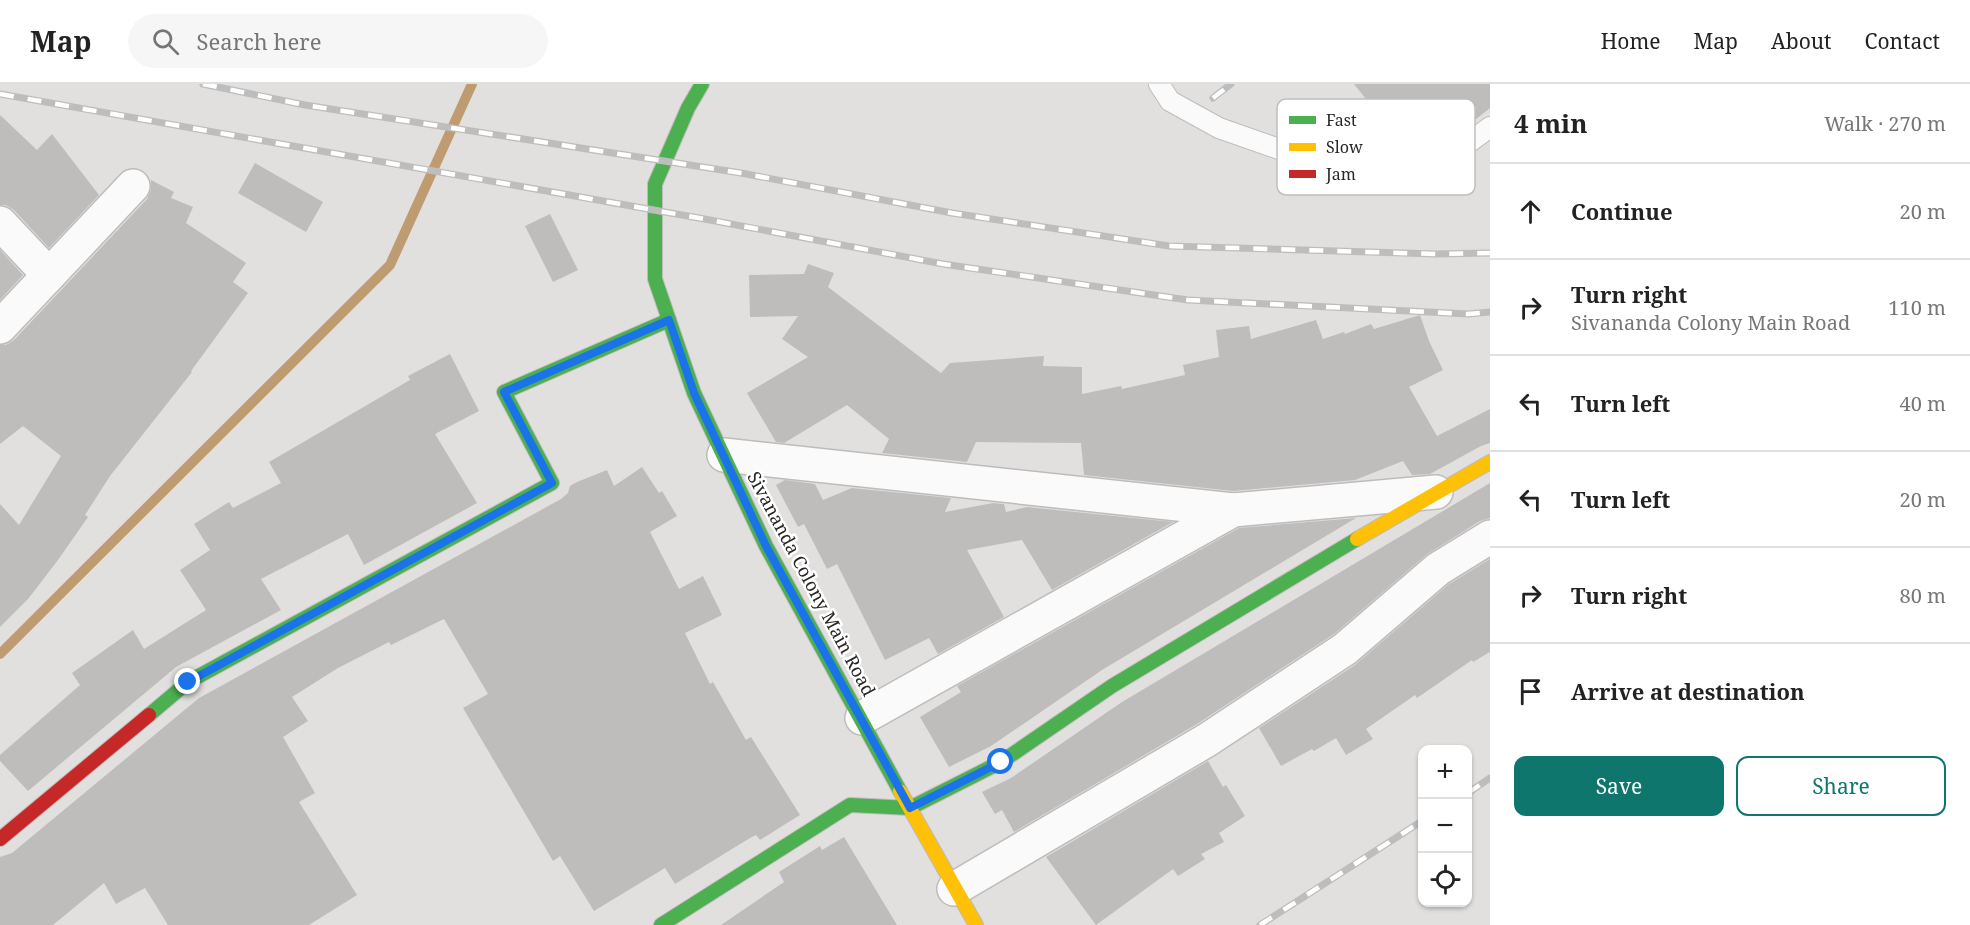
<!DOCTYPE html>
<html lang="en">
<head>
<meta charset="utf-8">
<style>
  body { margin:0; font-family:"Noto Serif",serif; background:#f6f6f6; color:#222 }
  .controls { position:absolute; right:18px; bottom:18px; display:grid; overflow:hidden; border-radius:12px; box-shadow:0 2px 4px #0004 }
  .controls button { width:54px; height:54px; display:grid; place-items:center; padding:0; border:0; border-bottom:2px solid #e0e0e0; background:#fff; color:#222; font:30px sans-serif }
  .stop { position:absolute; width:18px; height:18px; margin:-14px; border:4px solid #1a73e8; border-radius:50%; background:#fff }
  .stop.end { background:#1a73e8; border-color:#fff; box-shadow:0 2px 6px #0008 }
  .list { margin:0; padding:0; list-style:none }
  h2 { display:flex; justify-content:space-between; align-items:center; height:78px; margin:0; padding:0 24px; font-size:26px }
  h2 small { font-size:20px; font-weight:400; color:#767676 }
  .list li { display:grid; grid-template-columns:39px 1fr auto; gap:18px; align-items:center; box-sizing:border-box; height:96px; padding:0 24px; border-top:2px solid #e0e0e0 }
  .list b { display:block; font-size:22px; white-space:nowrap }
  .list p { margin:0; font-size:20px; white-space:nowrap; color:#767676 }
  .list em { font-size:20px; font-style:normal; color:#767676 }
  .actions { display:flex; gap:12px; padding:18px 24px }
  .actions a { flex:1; padding:14px 0; border:2px solid #0f766e; border-radius:12px; text-align:center; font-size:21px; color:#0f766e }
  .actions .main { background:#0f766e; color:#fff }
  .icon { flex:none; width:33px; height:33px; fill:none; stroke:currentColor; stroke-width:2; stroke-linecap:round; stroke-linejoin:round }
  .map { position:relative; flex:none; width:1490px; height:841px; overflow:hidden }
  header { display:flex; align-items:center; gap:36px; box-sizing:border-box; height:84px; padding:0 30px; background:#fff; border-bottom:2px solid #e0e0e0 }
  header strong { font-size:28px }
  nav { display:flex; gap:33px; margin-inline-start:auto; font-size:21px }
  .search { width:420px; height:54px; background:#f6f6f6; display:flex; align-items:center; gap:15px; box-sizing:border-box; padding:0 21px; border-radius:33px; color:#767676; font-size:22px }
  main { display:flex }
  aside { flex:1; background:#fff }
  .map>svg:first-child { display:block }
</style>
</head>
<body>
<header>
<strong>Map</strong>
<div class="search"><svg class="icon" aria-label="search" viewBox="0 0 24 24"><circle cx="10" cy="10" r="6"/><path d="M15 15l6 6"/></svg>Search here</div>
<nav><a>Home</a><a>Map</a><a>About</a><a>Contact</a></nav>
</header>
<main>
<div class="map">
<svg width="1490" height="841" viewBox="0 0 1490 841">
  <rect width="100%" height="100%" fill="#e2e0de"/>
  <g fill="none" stroke-linecap="round" stroke-linejoin="round">
    <!-- stream -->
    <polyline stroke="#bf9b72" stroke-width="10" points="0,570 390,181 472,0"/>
  </g>
  <!-- building -->
  <g fill="#bfbdbc">
    <polygon points="1354,0 1490,0 1490,24 1426,75 1413,74"/>
    <polygon points="0,31 37,66 52,50 99,111 49,164 14,126 6,121 0,121"/>
    <polygon points="255,79 323,118 306,148 238,109"/>
    <polygon points="151,96 174,108 171,114 193,123 186,139 246,179 233,198 248,209 191,287 192,288 110,392 85,431 88,433 58,476 28,515 0,543 0,420 19,441 61,372 23,342 0,360 0,261 6,261 14,256 147,115 151,106"/>
    <polygon points="550,130 578,186 553,198 525,142"/>
    <polygon points="0,166 23,191 0,216"/>
    <polygon points="808,180 834,189 828,203 941,289 950,279 1044,272 1043,282 1082,283 1082,310 1121,302 1122,305 1185,291 1183,281 1219,273 1216,246 1249,242 1251,255 1316,236 1323,255 1344,248 1345,250 1371,240 1374,245 1420,231 1429,257 1443,286 1409,303 1437,352 1490,325 1490,359 1481,362 1430,390 1412,391 1403,377 1355,396 1233,407 1084,391 1081,359 976,358 967,378 882,369 889,355 847,321 784,359 776,358 747,309 808,273 782,255 798,232 750,233 749,191 804,190"/>
    <polygon points="450,270 479,327 435,350 477,419 364,481 348,450 261,495 281,526 176,583 28,707 0,677 0,671 80,601 72,589 133,546 144,565 206,526 180,486 210,466 194,440 229,418 233,424 281,399 269,378 410,296 408,292"/>
    <polygon points="642,383 659,409 662,407 677,432 650,448 679,505 703,492 722,531 685,549 710,600 713,598 746,656 751,653 800,731 760,756 756,751 750,754 675,800 665,784 594,827 560,772 553,777 463,624 488,610 444,535 391,561 389,558 338,584 292,613 308,637 283,653 315,709 299,718 357,811 309,841 168,841 145,804 116,820 104,799 53,841 0,841 0,773 12,769 199,614 561,415 568,409 570,402 577,398 607,386 614,402"/>
    <polygon points="785,396 815,400 823,416 852,404 951,414 945,428 993,419 1004,420 1006,428 1027,423 1173,438 1052,506 1022,456 967,466 1004,533 938,570 929,554 885,576 837,480 827,485 804,440 798,443 776,401"/>
    <polygon points="1490,399 1490,434 1480,437 1426,471 1334,550 1197,640 1014,748 1002,726 995,730 982,708 1011,694 1122,618"/>
    <polygon points="1356,434 1102,586 991,662 949,683 920,633 961,608 957,602 1239,444"/>
    <polygon points="1490,475 1490,568 1473,578 1472,576 1417,614 1415,611 1366,645 1373,655 1346,671 1336,654 1314,667 1312,665 1281,682 1259,644 1355,581 1449,500"/>
    <polygon points="1208,677 1223,703 1226,701 1245,732 1219,749 1224,758 1201,770 1205,775 1178,792 1173,785 1096,841 1046,773"/>
    <polygon points="844,753 897,841 721,841 784,798 779,788 820,762 822,766"/>
  </g>
  <g fill="none" stroke-linecap="round" stroke-linejoin="round">
    <defs>
      <polyline id="lane" points="1159,0 1170,17 1219,44 1330,83 1430,87 1490,43"/>
      <g id="street">
        <polyline points="0,139 49,191"/>
        <polyline points="0,243 133,102"/>
        <polyline points="724,371 1233,426"/>
        <polyline points="862,634 1233,426 1436,408"/>
        <polyline points="954,805 1207,656 1345,565 1438,485 1490,453"/>
      </g>
      <g id="fast">
        <polyline points="702,0 688,24 655,100 655,195 694,309 766,462 900,707"/>
        <polyline points="149,631 188,598 552,399 504,308 669,236"/>
        <polyline points="661,841 850,721 910,724 1001,678 1112,602 1357,455"/>
      </g>
      <g id="slow">
        <polyline points="1357,455 1490,378"/>
        <polyline points="900,707 976,841"/>
      </g>
      <polyline id="jam" points="0,755 149,631"/>
    </defs>
    <!-- lane casing -->
    <use href="#lane" stroke="#bebcbb" stroke-width="22"/>
    <!-- street casing -->
    <use href="#street" stroke="#bebcbb" stroke-width="36"/>
    <!-- fast casing -->
    <use href="#fast" stroke="#bebcbb" stroke-width="16"/>
    <!-- slow casing -->
    <use href="#slow" stroke="#bebcbb" stroke-width="16"/>
    <!-- jam casing -->
    <use href="#jam" stroke="#bebcbb" stroke-width="16"/>
    <!-- lane -->
    <use href="#lane" stroke="#fbfafa" stroke-width="20"/>
    <!-- street -->
    <use href="#street" stroke="#fbfafa" stroke-width="33"/>
    <!-- fast -->
    <use href="#fast" stroke="#4caf50" stroke-width="14"/>
    <!-- slow -->
    <use href="#slow" stroke="#ffc107" stroke-width="14"/>
    <!-- jam -->
    <use href="#jam" stroke="#c62828" stroke-width="14"/>
    <defs>
      <g id="rail">
        <polyline points="203,0 305,21 741,89 952,129 1169,162 1436,170 1490,169"/>
        <polyline points="0,10 710,136 943,180 1188,216 1468,230 1490,228"/>
        <polyline points="1213,14 1231,0"/>
        <polyline points="1468,709 1490,694"/>
        <polyline points="1260,841 1422,737"/>
      </g>
    </defs>
    <!-- rail casing -->
    <use href="#rail" stroke="#bdbdbd" stroke-width="7"/>
    <!-- rail -->
    <use href="#rail" stroke="#fff" stroke-width="4.5" stroke-dasharray="14" stroke-linecap="butt"/>
  </g>
  <g fill="none" stroke-linecap="round" stroke-linejoin="round">
    <!-- route -->
    <polyline stroke="#1a73e8" stroke-width="8" points="188,598 552,399 504,308 669,236 694,309 766,462 910,724 1001,678"/>
  </g>
  <g text-anchor="middle" stroke-width="5" stroke-linejoin="round" paint-order="stroke">
    <!-- street labels -->
    <g font-size="18" fill="#292726" stroke="#fff">
      <text transform="translate(811 500) rotate(62)" y="6">Sivananda Colony Main Road</text>
    </g>
  </g>
  <!-- legend -->
  <rect x="1277" y="15" width="198" height="96" rx="9" fill="#fff" stroke="#bfbebe" stroke-width="1.5"/>
  <rect x="1289" y="32" width="27" height="8" fill="#4caf50"/>
  <rect x="1289" y="59" width="27" height="8" fill="#ffc107"/>
  <rect x="1289" y="86" width="27" height="8" fill="#c62828"/>
  <g font-size="16" fill="#292726">
    <text x="1326" y="42">Fast</text>
    <text x="1326" y="69">Slow</text>
    <text x="1326" y="96">Jam</text>
  </g>
</svg>
<div class="controls">
<button>+</button>
<button>−</button>
<button><svg class="icon" aria-label="locate" viewBox="0 0 24 24"><circle cx="12" cy="12" r="6"/><path d="M12 2v4M12 18v4M2 12h4M18 12h4"/></svg></button>
</div>
<div class="stop" style="left:1001px;top:678px"></div>
<div class="stop end" style="left:188px;top:598px"></div>
</div>
<aside>
<h2>4 min<small>Walk · 270 m</small></h2>
<ul class="list">
<li><svg class="icon" aria-label="ahead" viewBox="0 0 24 24"><path d="M12 20V5M6 11l6-6 6 6"/></svg><div><b>Continue</b></div><em>20 m</em></li>
<li><svg class="icon" aria-label="right" viewBox="0 0 24 24"><path d="M7 20v-9h11M14 6l5 5-5 5"/></svg><div><b>Turn right</b><p>Sivananda Colony Main Road</p></div><em>110 m</em></li>
<li><svg class="icon" aria-label="left" viewBox="0 0 24 24"><path d="M17 20v-9H6M10 6l-5 5 5 5"/></svg><div><b>Turn left</b></div><em>40 m</em></li>
<li><svg class="icon" aria-label="left" viewBox="0 0 24 24"><path d="M17 20v-9H6M10 6l-5 5 5 5"/></svg><div><b>Turn left</b></div><em>20 m</em></li>
<li><svg class="icon" aria-label="right" viewBox="0 0 24 24"><path d="M7 20v-9h11M14 6l5 5-5 5"/></svg><div><b>Turn right</b></div><em>80 m</em></li>
<li><svg class="icon" aria-label="arrive" viewBox="0 0 24 24"><path d="M6 21V4h12l-3 4 3 4H6"/></svg><div><b>Arrive at destination</b></div></li>
</ul>
<div class="actions"><a class="main">Save</a><a>Share</a></div>
</aside>
</main>
</body>
</html>
